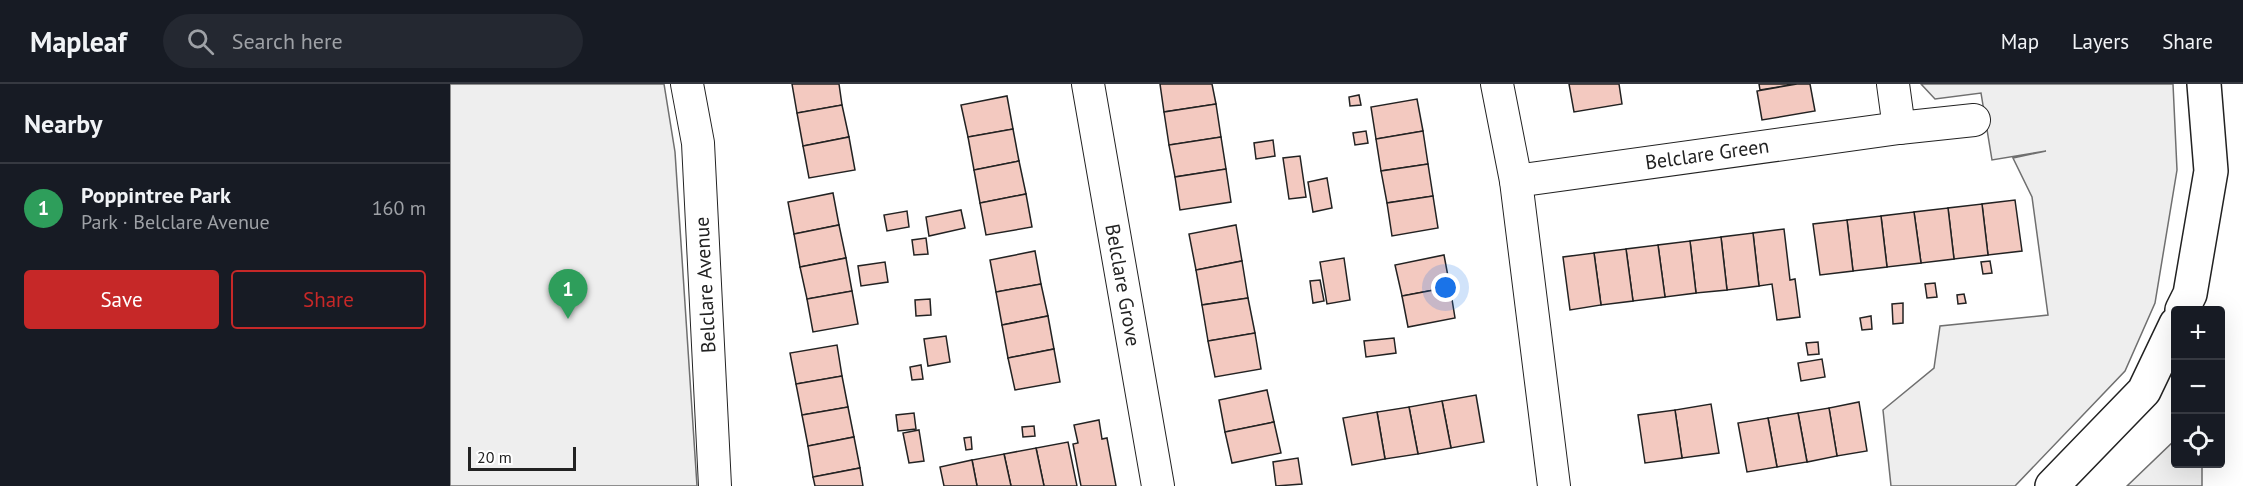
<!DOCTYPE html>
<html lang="en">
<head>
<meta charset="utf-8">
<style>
  body { margin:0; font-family:"PT Sans",sans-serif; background:#242831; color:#f1f3f6 }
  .controls { position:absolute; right:18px; bottom:18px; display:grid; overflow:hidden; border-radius:6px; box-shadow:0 6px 24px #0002 }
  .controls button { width:54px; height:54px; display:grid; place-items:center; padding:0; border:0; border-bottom:2px solid #363941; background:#171b24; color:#f1f3f6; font:30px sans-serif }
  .scale { position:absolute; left:18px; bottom:15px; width:108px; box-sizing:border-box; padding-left:6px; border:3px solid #222; border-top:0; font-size:16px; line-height:21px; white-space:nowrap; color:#222; -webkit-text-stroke:4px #fff; paint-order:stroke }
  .you { position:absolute; left:996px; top:204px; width:21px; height:21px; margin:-15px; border:4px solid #fff; border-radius:50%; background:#1a73e8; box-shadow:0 0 0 9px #1a73e833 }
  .badge { display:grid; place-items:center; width:39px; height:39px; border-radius:50%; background:#c62828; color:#fff; font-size:20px; font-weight:700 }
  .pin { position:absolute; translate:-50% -50px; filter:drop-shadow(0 2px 3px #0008) }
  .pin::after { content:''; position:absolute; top:32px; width:21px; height:18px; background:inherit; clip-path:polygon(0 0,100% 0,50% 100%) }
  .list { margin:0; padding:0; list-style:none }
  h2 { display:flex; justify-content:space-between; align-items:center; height:78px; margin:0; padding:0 24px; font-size:26px }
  h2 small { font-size:20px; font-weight:400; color:#9ea1a6 }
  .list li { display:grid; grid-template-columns:39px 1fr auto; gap:18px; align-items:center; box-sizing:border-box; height:90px; padding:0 24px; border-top:2px solid #363941 }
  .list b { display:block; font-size:22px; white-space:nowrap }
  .list p { margin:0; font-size:20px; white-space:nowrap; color:#9ea1a6 }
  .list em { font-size:20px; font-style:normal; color:#9ea1a6 }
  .actions { display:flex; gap:12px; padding:18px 24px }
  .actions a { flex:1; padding:14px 0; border:2px solid #c62828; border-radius:6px; text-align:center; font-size:21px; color:#c62828 }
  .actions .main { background:#c62828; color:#fff }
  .icon { flex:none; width:33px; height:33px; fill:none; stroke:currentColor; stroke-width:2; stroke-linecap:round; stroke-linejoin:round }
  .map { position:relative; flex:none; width:1793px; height:402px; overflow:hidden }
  header { display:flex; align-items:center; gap:36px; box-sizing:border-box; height:84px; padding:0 30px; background:#171b24; border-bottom:2px solid #363941 }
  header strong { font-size:28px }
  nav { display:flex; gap:33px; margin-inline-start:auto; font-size:21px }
  .search { width:420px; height:54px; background:#242831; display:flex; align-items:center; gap:15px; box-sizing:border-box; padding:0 21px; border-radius:33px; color:#9ea1a6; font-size:22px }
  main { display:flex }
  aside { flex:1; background:#171b24 }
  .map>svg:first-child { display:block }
</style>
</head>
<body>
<header>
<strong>Mapleaf</strong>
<div class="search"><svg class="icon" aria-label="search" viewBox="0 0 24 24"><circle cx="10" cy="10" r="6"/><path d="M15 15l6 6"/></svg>Search here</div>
<nav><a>Map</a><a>Layers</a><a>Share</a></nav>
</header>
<main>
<aside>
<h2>Nearby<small></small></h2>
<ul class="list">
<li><span class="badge" style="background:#2e9e5b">1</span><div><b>Poppintree Park</b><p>Park · Belclare Avenue</p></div><em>160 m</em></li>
</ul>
<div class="actions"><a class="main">Save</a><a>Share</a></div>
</aside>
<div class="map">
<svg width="1793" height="402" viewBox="0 0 1793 402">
  <rect width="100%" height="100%" fill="#fff"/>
  <!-- green -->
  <g fill="#eee" stroke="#6f6f6f" stroke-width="1.5">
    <polygon points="0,0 214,0 225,68 247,402 0,402"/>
    <polygon points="1471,0 1723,0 1727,86 1705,219 1675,287 1565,402 1441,402 1433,326 1484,284 1490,242 1598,231 1582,113 1563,74 1596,67 1542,76 1531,9 1485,15"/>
    <polygon points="1725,356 1726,380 1752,380 1752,402 1677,402"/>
  </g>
  <!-- building -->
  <g fill="#f3c9c0" stroke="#222" stroke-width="1.5">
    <polygon points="342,0 389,0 392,21 347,29"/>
    <polygon points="710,0 762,0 766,20 714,28"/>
    <polygon points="1119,0 1169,0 1172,20 1124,28"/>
    <polygon points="1309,0 1347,0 1310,6"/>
    <polygon points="1347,0 1360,0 1365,27 1312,36 1307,7"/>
    <polygon points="909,11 911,21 900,22 899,13"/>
    <polygon points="557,12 563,45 518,53 511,21"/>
    <polygon points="967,15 973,47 926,55 921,23"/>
    <polygon points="766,20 771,53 719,61 714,28"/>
    <polygon points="392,21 399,53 353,62 347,29"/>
    <polygon points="563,45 569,77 524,86 518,53"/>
    <polygon points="916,47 918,59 905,61 903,49"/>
    <polygon points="973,47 978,80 931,87 926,55"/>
    <polygon points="399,53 405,86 359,94 353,62"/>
    <polygon points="771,53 776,85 725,93 719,61"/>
    <polygon points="823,56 825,72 806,75 804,59"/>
    <polygon points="850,72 856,113 839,115 833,74"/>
    <polygon points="569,77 576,110 530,119 524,86"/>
    <polygon points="978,80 983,112 937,119 931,87"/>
    <polygon points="776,85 781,118 730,126 725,93"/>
    <polygon points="877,94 882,124 863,128 858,98"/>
    <polygon points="383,109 389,141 344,150 338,118"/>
    <polygon points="576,110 582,143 536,151 530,119"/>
    <polygon points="983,112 988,144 942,152 937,119"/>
    <polygon points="1565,116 1572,167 1538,171 1532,120"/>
    <polygon points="1532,120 1538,171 1504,175 1498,124"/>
    <polygon points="1498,124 1504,175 1471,179 1464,128"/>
    <polygon points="511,126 515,144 479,152 476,133"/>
    <polygon points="457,127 459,143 437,147 434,131"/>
    <polygon points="1464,128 1471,179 1437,183 1431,132"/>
    <polygon points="1431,132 1437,183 1403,187 1397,136"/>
    <polygon points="1397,136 1403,187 1370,191 1363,140"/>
    <polygon points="389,141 396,174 350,183 344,150"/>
    <polygon points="786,141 792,177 746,186 739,150"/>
    <polygon points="1334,145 1340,196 1345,195 1350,233 1327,236 1322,200 1309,202 1303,149"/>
    <polygon points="1303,149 1309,202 1277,206 1271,153"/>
    <polygon points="1271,153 1277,206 1246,209 1240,157"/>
    <polygon points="476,154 478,170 464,171 462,156"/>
    <polygon points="1240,157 1246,209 1215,213 1208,161"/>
    <polygon points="1208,161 1215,213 1183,217 1176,165"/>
    <polygon points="1176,165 1183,217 1151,221 1144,169"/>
    <polygon points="585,167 591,200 546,208 540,176"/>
    <polygon points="1144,169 1151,221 1120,226 1113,173"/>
    <polygon points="994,171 1000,203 952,212 945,181"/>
    <polygon points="396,174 402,207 357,215 350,183"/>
    <polygon points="894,174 900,216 877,220 870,178"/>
    <polygon points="792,177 798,214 752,221 746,186"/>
    <polygon points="1540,177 1542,189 1533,190 1531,178"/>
    <polygon points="435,178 438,198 411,202 408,182"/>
    <polygon points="870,196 874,217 863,219 860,197"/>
    <polygon points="1485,199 1487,213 1477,214 1475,200"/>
    <polygon points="591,200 598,232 552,241 546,208"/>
    <polygon points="1000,203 1005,234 958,243 952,212"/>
    <polygon points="402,207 408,240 363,248 357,215"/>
    <polygon points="1514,210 1516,219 1508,220 1507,211"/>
    <polygon points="798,214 805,249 758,257 752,221"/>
    <polygon points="480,215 481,231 466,232 465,216"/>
    <polygon points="1453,219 1453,239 1443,240 1442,220"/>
    <polygon points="598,232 604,265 558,274 552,241"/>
    <polygon points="1421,232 1422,245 1412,246 1410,234"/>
    <polygon points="805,249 811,285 765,293 758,257"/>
    <polygon points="496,252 500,278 478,282 474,255"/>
    <polygon points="944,254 946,269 916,273 914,257"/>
    <polygon points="1368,258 1369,270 1358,271 1356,259"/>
    <polygon points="387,261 392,292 346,300 340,269"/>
    <polygon points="604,265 610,298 565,306 558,274"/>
    <polygon points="1372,275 1375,293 1351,297 1348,279"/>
    <polygon points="471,281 473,295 462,296 460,283"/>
    <polygon points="392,292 398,323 352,331 346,300"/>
    <polygon points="817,306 824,338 775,348 769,316"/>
    <polygon points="1026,311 1034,358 1001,364 992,317"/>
    <polygon points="992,317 1001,364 968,370 959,323"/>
    <polygon points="1409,318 1417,367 1387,372 1379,324"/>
    <polygon points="1261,320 1269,369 1232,374 1225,326"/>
    <polygon points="398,323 404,353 358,362 352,331"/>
    <polygon points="959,323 968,370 935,375 927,328"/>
    <polygon points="1379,324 1387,372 1357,378 1348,329"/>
    <polygon points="1225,326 1232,374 1195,379 1188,331"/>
    <polygon points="927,328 935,375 902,381 893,334"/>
    <polygon points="464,329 466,345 448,347 446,331"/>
    <polygon points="1348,329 1357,378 1327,383 1318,334"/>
    <polygon points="1318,334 1327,383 1297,388 1288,339"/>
    <polygon points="649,336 652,355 657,354 666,402 631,402 623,360 628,359 624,341"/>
    <polygon points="824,338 831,369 782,379 775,348"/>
    <polygon points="584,342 585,352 573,353 572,343"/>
    <polygon points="469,346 474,377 459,379 453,349"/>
    <polygon points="404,353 410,384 363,393 358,362"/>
    <polygon points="521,353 522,365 516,366 514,354"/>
    <polygon points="618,358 627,402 594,402 586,364"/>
    <polygon points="586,364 594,402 561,402 554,370"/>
    <polygon points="554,370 561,402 527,402 522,376"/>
    <polygon points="848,374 852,400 826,402 823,378"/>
    <polygon points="522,376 527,402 494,402 490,383"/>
    <polygon points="410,384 413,402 365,402 363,393"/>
  </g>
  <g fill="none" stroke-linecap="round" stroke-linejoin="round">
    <defs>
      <g id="minor">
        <polyline points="237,0 248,59 265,402"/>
        <polyline points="638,0 708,402"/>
        <polyline points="1047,0 1066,97 1104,402"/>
        <polyline points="1443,0 1449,44"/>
        <polyline points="1066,97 1449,44 1524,36"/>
      </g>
      <g id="tertiary">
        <polyline points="1732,226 1740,210 1761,87 1754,0"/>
        <polyline points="1602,402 1694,307 1726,240"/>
      </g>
    </defs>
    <!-- minor casing -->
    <use href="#minor" stroke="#222" stroke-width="34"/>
    <!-- tertiary casing -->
    <use href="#tertiary" stroke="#222" stroke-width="36"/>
    <!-- minor -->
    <use href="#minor" stroke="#fff" stroke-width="32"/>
    <!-- tertiary -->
    <use href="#tertiary" stroke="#fff" stroke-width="33"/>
  </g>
  <g text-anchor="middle" stroke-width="4.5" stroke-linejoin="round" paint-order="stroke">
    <!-- street labels -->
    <g font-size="20" fill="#222" stroke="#fff">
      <text transform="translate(1257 70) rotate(-8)" y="7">Belclare Green</text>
      <text transform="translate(255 201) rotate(-93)" y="7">Belclare Avenue</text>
      <text transform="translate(673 201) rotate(80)" y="7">Belclare Grove</text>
    </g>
  </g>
</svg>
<div class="controls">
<button>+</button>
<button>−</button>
<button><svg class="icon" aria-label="locate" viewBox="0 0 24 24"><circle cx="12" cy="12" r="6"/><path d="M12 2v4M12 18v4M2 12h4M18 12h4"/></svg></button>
</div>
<div class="scale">20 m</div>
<div class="you"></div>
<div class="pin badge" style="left:118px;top:235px;background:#2e9e5b">1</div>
</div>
</main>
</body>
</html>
